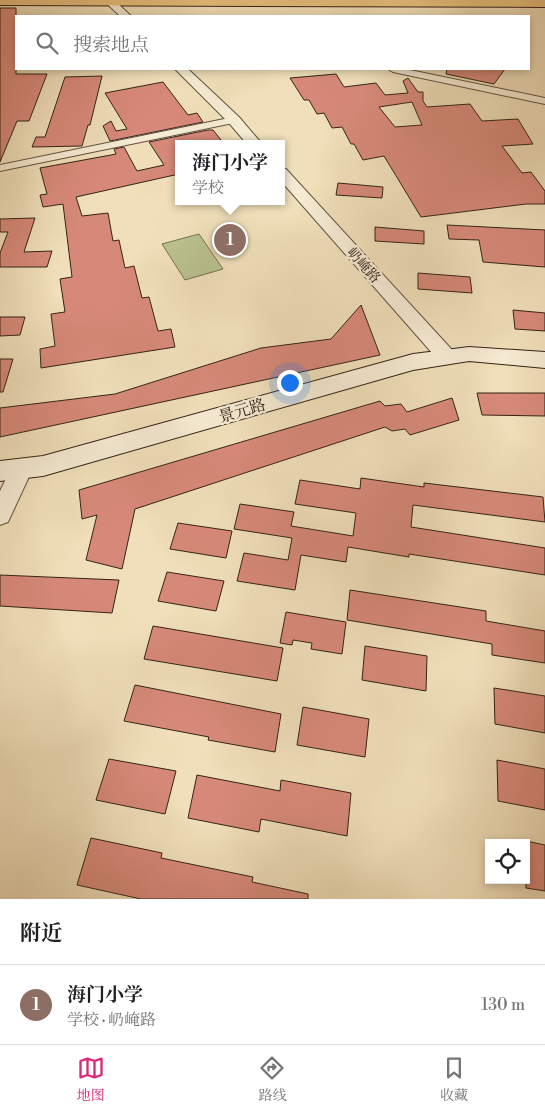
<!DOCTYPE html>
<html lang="zh">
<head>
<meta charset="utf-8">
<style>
  body { margin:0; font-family:"Libre Bodoni","Noto Serif SC",serif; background:#f2f2f2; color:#202124 }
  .controls { position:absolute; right:15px; bottom:15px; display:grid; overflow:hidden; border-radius:0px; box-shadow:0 2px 8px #0003 }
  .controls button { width:45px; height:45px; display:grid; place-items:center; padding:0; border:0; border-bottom:1px solid #e0e0e0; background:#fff; color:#202124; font:25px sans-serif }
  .you { position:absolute; left:289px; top:382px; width:18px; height:18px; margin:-12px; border:4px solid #fff; border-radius:50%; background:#1a73e8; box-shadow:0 0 0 8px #1a73e833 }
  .badge { display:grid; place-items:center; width:32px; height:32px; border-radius:50%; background:#db2777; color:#fff; font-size:16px; font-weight:700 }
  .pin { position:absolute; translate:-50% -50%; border:2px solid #fff; box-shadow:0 1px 5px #0006 }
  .popup { position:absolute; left:175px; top:140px; width:110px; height:65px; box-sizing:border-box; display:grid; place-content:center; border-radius:0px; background:#fff; filter:drop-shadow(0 1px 4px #0005); font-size:16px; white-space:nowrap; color:#757577 }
  .popup b { font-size:19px; color:#202124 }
  .popup::after { content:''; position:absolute; left:50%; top:100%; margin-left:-10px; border:10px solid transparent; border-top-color:#fff }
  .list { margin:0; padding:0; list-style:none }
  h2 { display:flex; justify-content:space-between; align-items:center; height:65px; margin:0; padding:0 20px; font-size:21px }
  h2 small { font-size:16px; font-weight:400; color:#757577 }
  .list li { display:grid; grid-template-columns:32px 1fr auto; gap:15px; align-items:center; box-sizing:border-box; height:80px; padding:0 20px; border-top:1px solid #e0e0e0 }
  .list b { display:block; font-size:19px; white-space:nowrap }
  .list p { margin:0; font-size:16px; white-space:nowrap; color:#757577 }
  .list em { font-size:16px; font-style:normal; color:#757577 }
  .icon { flex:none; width:28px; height:28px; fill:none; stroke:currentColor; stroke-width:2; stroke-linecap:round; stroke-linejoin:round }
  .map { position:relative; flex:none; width:545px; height:899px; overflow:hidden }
  .search { position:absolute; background:#fff; box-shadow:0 2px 8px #0003; left:15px; right:15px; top:15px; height:55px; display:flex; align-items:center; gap:12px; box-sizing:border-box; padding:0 18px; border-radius:0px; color:#757577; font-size:19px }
  .sheet { height:145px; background:#fff }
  nav { display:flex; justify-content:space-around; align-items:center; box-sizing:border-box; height:70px; border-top:1px solid #e0e0e0; background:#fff; font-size:14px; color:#757577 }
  nav a { display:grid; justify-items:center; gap:2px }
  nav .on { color:#db2777 }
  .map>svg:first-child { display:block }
</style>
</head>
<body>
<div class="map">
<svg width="545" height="899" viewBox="0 0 545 899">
  <rect width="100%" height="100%" fill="#f0dfba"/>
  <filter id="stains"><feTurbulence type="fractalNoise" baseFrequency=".004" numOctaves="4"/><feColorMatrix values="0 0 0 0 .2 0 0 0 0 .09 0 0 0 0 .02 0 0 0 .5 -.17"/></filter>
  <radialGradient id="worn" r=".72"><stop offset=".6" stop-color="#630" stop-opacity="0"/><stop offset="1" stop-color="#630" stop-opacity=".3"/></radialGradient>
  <!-- green -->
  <polygon fill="#bac18f" stroke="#777253" points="199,234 223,269 185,280 162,244"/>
  <!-- building -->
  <g fill="#d78979" stroke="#342317" fill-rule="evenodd">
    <polygon points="0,8 16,8 16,74 47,74 29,121 17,121 0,162"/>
    <polygon points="447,69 505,69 494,84 446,74"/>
    <path d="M 336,74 L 344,87 L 376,83 L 385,95 L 408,93 L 403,81 L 408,78 L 418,92 L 423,92 L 423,101 L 427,107 L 470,104 L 482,121 L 518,119 L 533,144 L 502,146 L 522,173 L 531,172 L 545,191 L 545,204 L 526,204 L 421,217 L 384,156 L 363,160 L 354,144 L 351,144 L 342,127 L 332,128 L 324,113 L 317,114 L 309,100 L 304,100 L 290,78 ZM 412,102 L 422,125 L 395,127 L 379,107 Z"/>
    <polygon points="102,76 90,125 88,125 82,146 32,147 36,137 45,137 65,77"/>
    <polygon points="163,82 188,115 197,113 203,122 110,141 103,126 111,121 116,131 127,129 105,93"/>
    <polygon points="208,130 213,130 221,140 205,144 179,144 179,174 76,197 82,216 108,213 113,241 119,240 125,268 134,266 142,298 149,297 158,331 171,329 175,347 41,368 40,349 55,346 51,314 65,312 60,279 72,277 63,204 43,207 40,195 47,194 40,168 111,155 116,154 114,149 124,147 137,171 164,165 149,142"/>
    <polygon points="338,183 383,187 382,198 336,195"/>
    <polygon points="35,218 24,252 52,251 47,267 0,267 0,253 8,232 0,232 0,219"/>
    <polygon points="447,225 545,230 545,267 483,262 479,240 449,239"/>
    <polygon points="375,227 424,231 424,244 375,241"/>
    <polygon points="418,273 470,277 472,293 418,289"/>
    <polygon points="361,305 380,355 0,437 0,408 115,394 261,348 331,339"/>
    <polygon points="513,310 545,313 545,331 515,329"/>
    <polygon points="0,317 25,317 20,335 0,336"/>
    <polygon points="0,359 13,359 3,392 0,392"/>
    <polygon points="477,393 545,393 545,416 482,415"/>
    <polygon points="452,398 459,420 410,435 405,429 392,431 385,427 135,509 122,569 86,560 97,515 82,519 79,490 380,401 385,406 401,404 407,412"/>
    <polygon points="361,478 424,487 424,483 543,497 545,522 413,505 411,527 545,548 545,575 409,554 409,557 348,547 346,562 301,555 295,590 237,581 244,553 288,560 292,538 234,529 240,504 294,512 291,526 353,536 356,513 295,504 300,480 360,489"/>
    <polygon points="178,523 232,531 226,558 170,549"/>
    <polygon points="167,572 224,581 216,611 158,601"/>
    <polygon points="0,575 119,580 112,613 0,606"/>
    <polygon points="350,590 486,611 486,621 545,631 545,663 492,655 492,644 347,620"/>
    <polygon points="286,612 346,622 342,654 311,649 312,643 293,640 292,645 280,643"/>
    <polygon points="153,626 283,648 277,681 144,659"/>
    <polygon points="365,646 427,656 426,691 362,680"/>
    <polygon points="135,685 281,714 275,752 208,740 209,737 124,721"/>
    <polygon points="494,688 545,696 545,733 495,724"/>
    <polygon points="303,707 369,719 365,757 297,745"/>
    <polygon points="109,759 176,771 165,814 96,800"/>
    <polygon points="497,760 545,769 545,810 498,801"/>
    <polygon points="197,775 280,791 281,780 351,793 347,836 261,819 259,832 188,818"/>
    <polygon points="91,838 162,853 161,858 253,877 252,882 308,894 308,899 141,899 77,885"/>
    <polygon points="526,841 545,845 545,891 526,888"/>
  </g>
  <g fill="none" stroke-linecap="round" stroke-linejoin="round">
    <defs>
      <g id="minor">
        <polygon points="388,69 405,69 545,98 545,104 393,72"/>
        <polygon points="234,117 238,118 238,122 0,171 0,165"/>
      </g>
      <g id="tertiary">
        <polygon points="103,0 114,0 131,16 120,16"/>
        <polygon points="175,69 188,69 239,117 262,144 247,144 229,123"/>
        <polygon points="281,168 286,169 454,352 457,357 454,362 447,364 440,362 281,181"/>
        <polygon points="22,459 30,462 33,468 8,522 0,525 0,491 14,462"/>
      </g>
      <polygon id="secondary" points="469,347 545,352 545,368 469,361 413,370 43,476 0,481 0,461 43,456 413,354"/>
      <polygon id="primary" points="0,0 545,0 545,7 0,5"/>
    </defs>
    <!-- minor casing -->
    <use href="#minor" stroke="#635240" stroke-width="2"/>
    <!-- tertiary casing -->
    <use href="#tertiary" stroke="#635240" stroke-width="2"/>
    <!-- secondary casing -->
    <use href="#secondary" stroke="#342317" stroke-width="2"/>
    <!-- primary casing -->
    <use href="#primary" stroke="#342317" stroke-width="2"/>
    <!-- minor -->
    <use href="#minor" fill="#f5ead2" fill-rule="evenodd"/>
    <!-- tertiary -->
    <use href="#tertiary" fill="#f5ead2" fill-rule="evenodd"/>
    <!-- secondary -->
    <use href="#secondary" fill="#f5ead2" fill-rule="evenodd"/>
    <!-- primary -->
    <use href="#primary" fill="#e8c07d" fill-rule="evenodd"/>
  </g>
  <g text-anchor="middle" stroke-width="4.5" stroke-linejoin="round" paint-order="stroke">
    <!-- far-street labels -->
    <g font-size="14" fill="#342317" stroke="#f5ead2">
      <text transform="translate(364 265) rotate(48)" y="5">屷崦路</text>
    </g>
    <!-- street labels -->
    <g font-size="16" fill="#342317" stroke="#f5ead2">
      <text transform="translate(242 410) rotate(-16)" y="6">景元路</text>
    </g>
  </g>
  <rect width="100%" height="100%" filter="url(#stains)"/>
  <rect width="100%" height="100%" fill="url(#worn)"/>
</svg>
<div class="controls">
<button><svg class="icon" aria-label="locate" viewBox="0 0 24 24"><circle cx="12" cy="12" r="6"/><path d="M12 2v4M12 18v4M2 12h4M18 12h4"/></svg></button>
</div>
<div class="you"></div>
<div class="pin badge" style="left:230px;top:240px;background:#8d6e63">1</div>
<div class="popup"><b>海门小学</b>学校</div>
<div class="search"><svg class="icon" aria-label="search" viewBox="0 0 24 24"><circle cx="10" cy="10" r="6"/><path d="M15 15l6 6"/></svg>搜索地点</div>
</div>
<section class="sheet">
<h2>附近<small></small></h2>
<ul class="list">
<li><span class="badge" style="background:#8d6e63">1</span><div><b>海门小学</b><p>学校 · 屷崦路</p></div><em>130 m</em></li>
</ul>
</section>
<nav>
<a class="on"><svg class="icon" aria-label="map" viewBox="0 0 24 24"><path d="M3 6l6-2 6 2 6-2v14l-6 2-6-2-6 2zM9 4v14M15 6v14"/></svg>地图</a>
<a><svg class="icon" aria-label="directions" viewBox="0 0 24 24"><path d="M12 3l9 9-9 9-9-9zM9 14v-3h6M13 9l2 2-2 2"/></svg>路线</a>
<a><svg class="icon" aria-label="saved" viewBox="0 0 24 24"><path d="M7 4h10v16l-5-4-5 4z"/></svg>收藏</a>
</nav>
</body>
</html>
